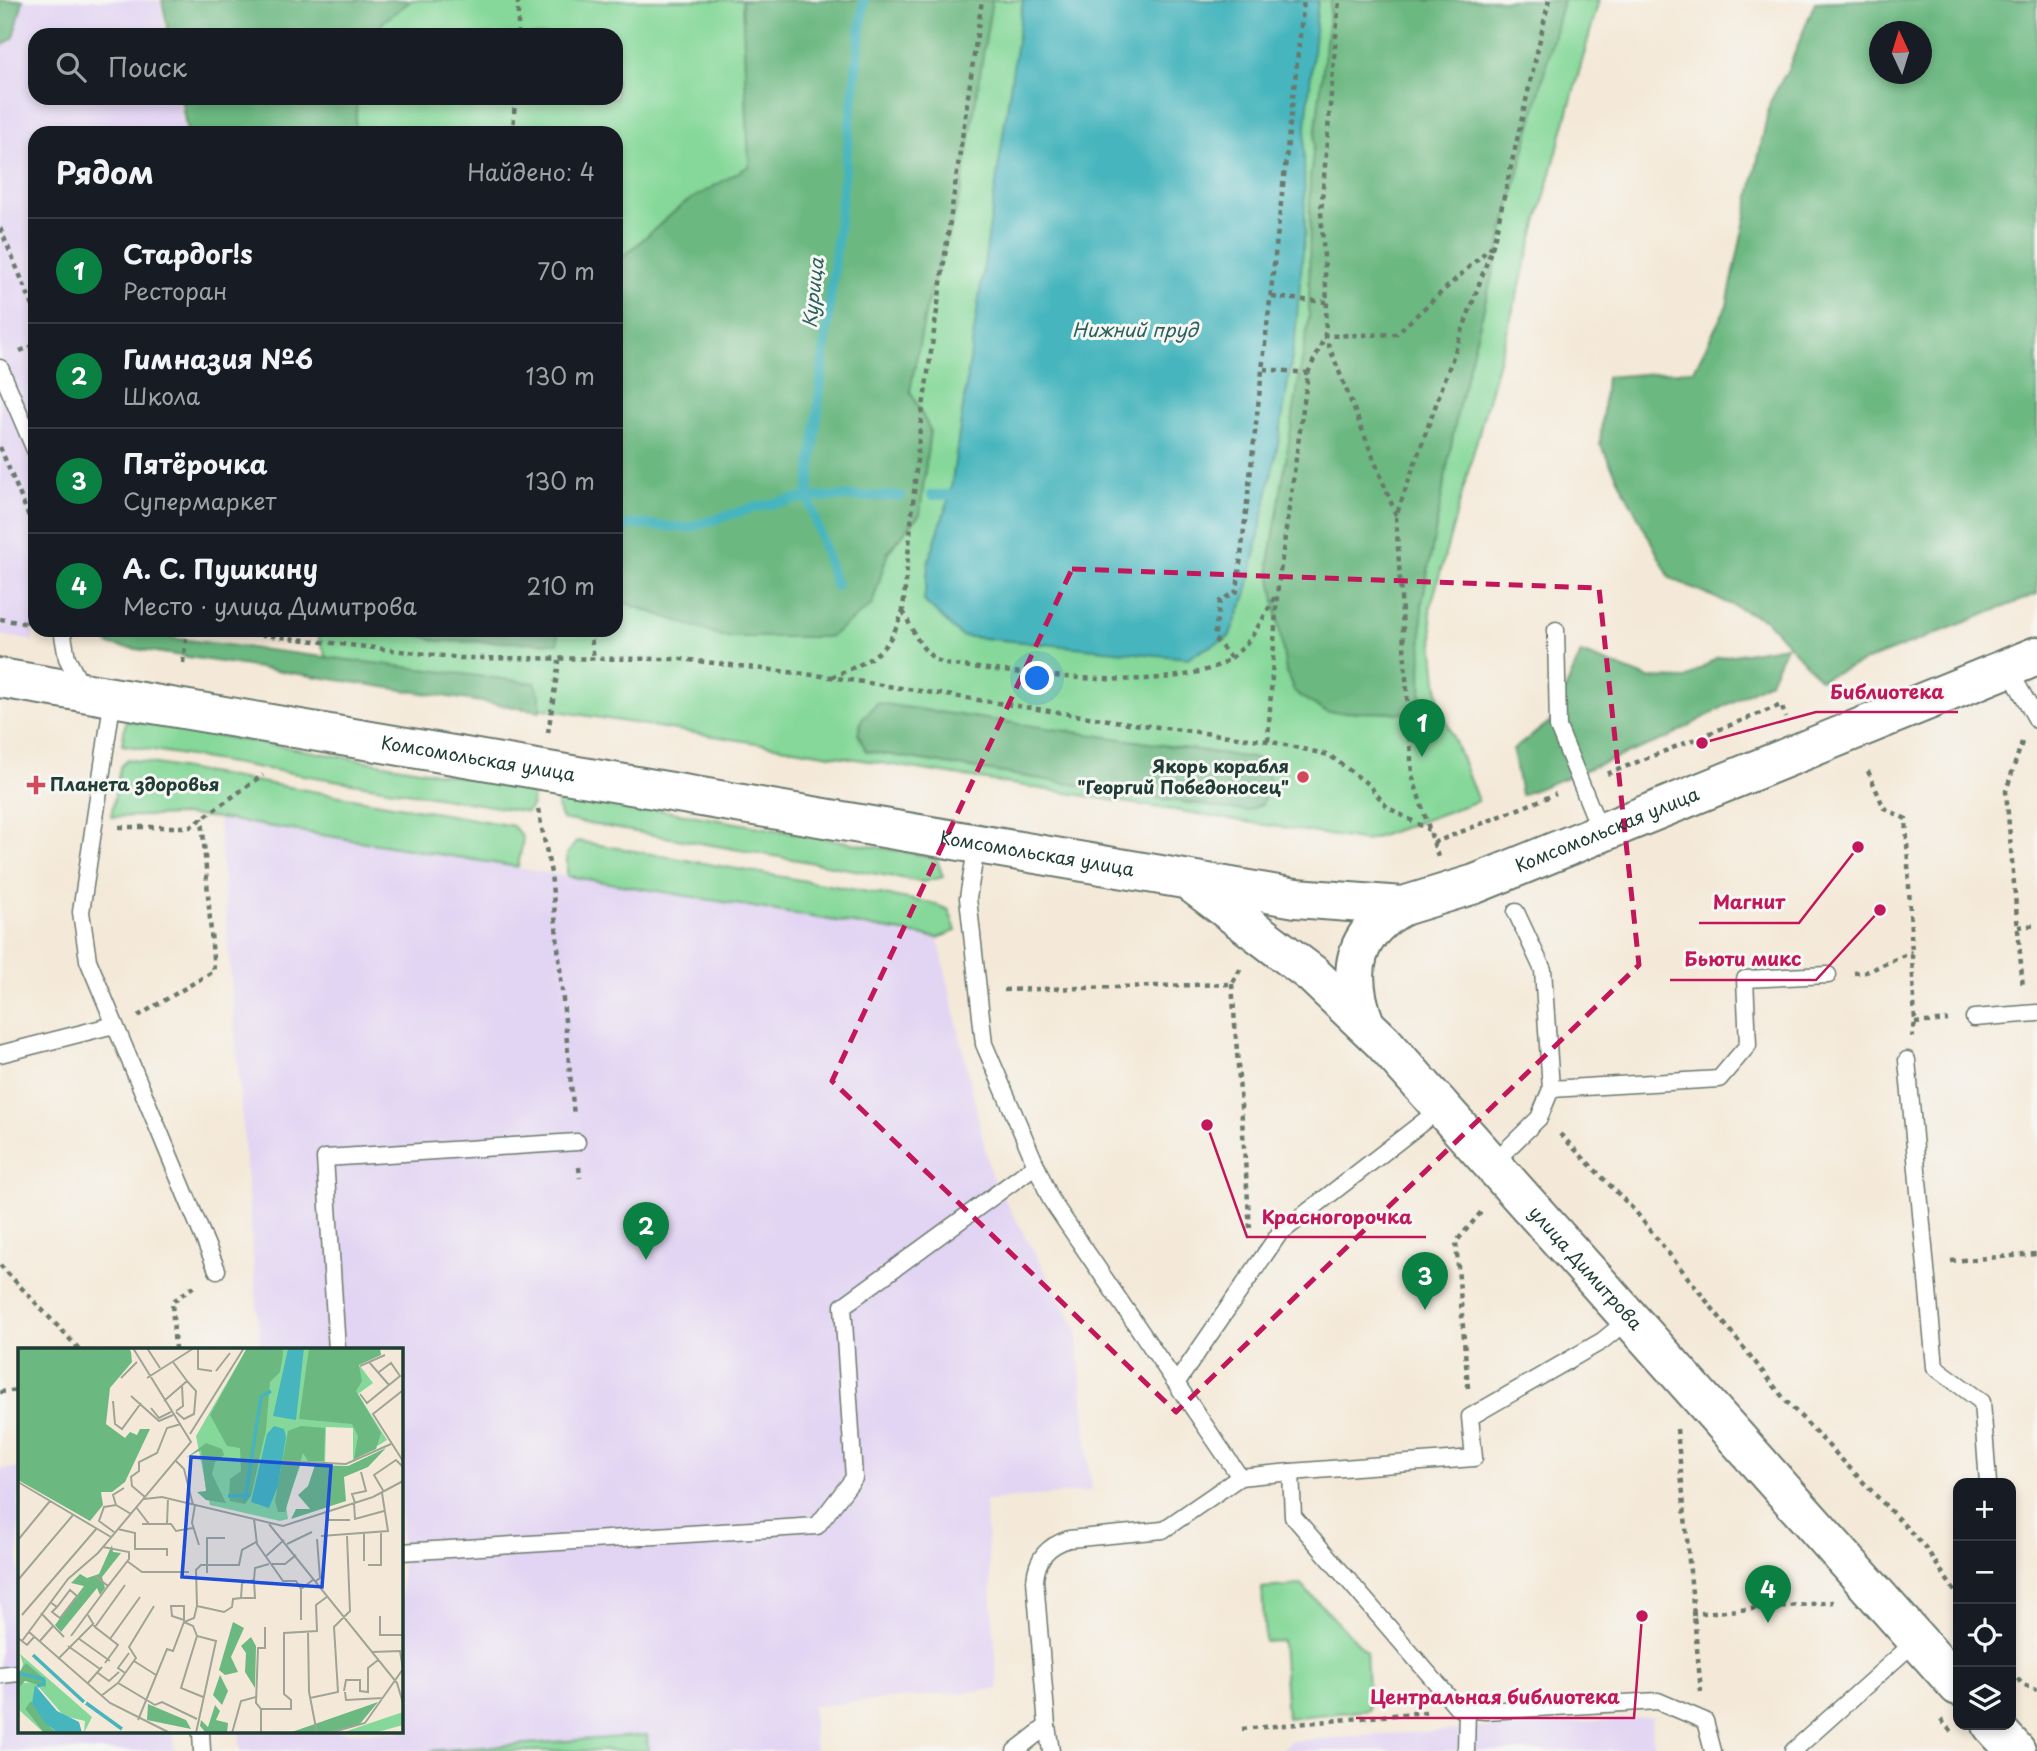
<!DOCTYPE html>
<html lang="ru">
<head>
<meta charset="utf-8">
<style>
  body { margin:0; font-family:"Playpen Sans",sans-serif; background:#20242c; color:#f1f3f6 }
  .controls { position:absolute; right:21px; bottom:21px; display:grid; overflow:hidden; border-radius:14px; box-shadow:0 4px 10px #0003 }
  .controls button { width:63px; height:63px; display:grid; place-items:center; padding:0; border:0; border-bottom:2px solid #363941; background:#171b24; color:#f1f3f6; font:35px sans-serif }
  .compass { position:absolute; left:1869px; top:21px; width:63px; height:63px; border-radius:50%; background:#171b24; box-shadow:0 4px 10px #0003; rotate:356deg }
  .you { position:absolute; left:1038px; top:679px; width:24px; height:24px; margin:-18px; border:5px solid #fff; border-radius:50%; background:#1a73e8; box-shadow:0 0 0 10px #1a73e833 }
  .badge { display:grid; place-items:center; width:46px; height:46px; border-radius:50%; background:#0b8043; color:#fff; font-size:23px; font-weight:700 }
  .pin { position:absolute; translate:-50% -58px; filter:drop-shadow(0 2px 4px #0008) }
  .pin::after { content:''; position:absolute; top:37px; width:24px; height:21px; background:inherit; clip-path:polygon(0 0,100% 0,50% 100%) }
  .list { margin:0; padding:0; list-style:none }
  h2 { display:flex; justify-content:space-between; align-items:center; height:91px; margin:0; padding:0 28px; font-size:30px }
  h2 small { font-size:23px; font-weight:400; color:#9ea1a6 }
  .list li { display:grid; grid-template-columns:46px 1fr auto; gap:21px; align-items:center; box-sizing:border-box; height:105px; padding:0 28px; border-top:2px solid #363941 }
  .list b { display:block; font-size:26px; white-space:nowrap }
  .list p { margin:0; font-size:23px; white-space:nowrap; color:#9ea1a6 }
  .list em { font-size:23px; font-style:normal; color:#9ea1a6 }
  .icon { flex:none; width:38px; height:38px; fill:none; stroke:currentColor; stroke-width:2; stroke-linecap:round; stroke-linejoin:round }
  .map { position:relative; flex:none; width:2037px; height:1751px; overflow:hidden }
  .search { position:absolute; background:#171b24; box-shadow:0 4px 10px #0003; left:28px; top:28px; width:595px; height:77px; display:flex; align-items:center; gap:18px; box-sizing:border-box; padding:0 24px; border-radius:21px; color:#9ea1a6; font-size:26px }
  .panel { position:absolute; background:#171b24; box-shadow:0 4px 10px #0003; left:28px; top:126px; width:595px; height:511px; border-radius:21px }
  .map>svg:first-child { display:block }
</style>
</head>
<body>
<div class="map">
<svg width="2037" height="1751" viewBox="0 0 2037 1751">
  <rect width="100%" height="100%" fill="#f6f6f2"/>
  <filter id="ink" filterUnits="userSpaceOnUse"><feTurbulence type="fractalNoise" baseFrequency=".0143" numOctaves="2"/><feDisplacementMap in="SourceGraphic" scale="14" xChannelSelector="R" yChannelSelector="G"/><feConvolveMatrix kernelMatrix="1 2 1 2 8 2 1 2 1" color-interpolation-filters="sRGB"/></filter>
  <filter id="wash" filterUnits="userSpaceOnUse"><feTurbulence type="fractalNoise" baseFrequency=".00686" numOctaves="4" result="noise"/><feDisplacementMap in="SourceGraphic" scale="28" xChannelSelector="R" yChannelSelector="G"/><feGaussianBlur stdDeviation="1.57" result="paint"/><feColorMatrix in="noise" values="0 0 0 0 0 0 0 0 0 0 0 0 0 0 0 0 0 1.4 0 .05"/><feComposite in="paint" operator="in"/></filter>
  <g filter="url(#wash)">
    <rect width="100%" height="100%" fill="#f4e9d8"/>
    <!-- built -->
    <g fill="#e2d4f3">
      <polygon points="0,0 160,0 166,35 35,35 35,98 178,98 185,133 35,133 33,641 0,635"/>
      <polygon points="218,818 938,938 991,1175 1077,1329 1091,1491 985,1501 998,1689 812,1706 815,1751 240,1751 239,1732 401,1732 401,1350 253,1350 260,1343"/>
      <polygon points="19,1468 19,1732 173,1732 174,1751 0,1751 0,1469"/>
      <polygon points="1652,1717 1654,1751 1280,1751 1290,1741"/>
    </g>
    <!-- green -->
    <g fill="#85d899" stroke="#528a66" stroke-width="2">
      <polygon points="171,0 1599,0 1430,609 1439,701 1478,801 1366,841 333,675 316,630 616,630 616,133 197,133 191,98 616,98 616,35 178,35"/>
      <polygon points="126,720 525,788 533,793 532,805 527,812 122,745"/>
      <polygon points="127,759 513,826 523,838 518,867 218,818 185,815 111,817 120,767"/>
      <path d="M 562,793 L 922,855 L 937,860 L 943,877 L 923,882 L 562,819 C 557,809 556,803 562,793 Z"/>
      <polygon points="577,841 931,903 949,910 956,931 938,938 567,876 567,854"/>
      <polygon points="1301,1585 1366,1651 1369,1710 1287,1718 1282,1641 1265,1642 1262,1588"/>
      <polygon points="647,1735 648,1751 430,1751"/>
    </g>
    <!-- forest -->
    <g fill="#6cb881" stroke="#467a5a" stroke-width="2" fill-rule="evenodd">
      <polygon points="0,0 23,0 14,37 0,47"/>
      <polygon points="162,0 412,0 384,21 375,35 169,35"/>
      <polygon points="742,0 992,0 961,192 927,304 910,391 930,430 920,514 888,552 872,605 830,637 724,637 616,600 616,263 683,204 749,166"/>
      <polygon points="1331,0 1563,0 1458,409 1422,603 1421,713 1326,712 1295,693 1286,671 1269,564 1309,318 1310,179"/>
      <path d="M 1868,0 L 2037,0 L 2037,594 L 1820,679 L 1766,620 L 1670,578 L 1600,444 L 1606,377 L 1694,370 L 1727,305 L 1770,102 L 1789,67 L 1815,2 ZM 1880,32 L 1922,32 L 1922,74 L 1880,74 Z"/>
      <polygon points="181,98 357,98 355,133 187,133"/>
      <polygon points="96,630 163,630 171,638 535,683 540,696 540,711 110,645"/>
      <polygon points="406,630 558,630 558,643 438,641"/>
      <polygon points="1786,646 1770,681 1667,738 1521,795 1513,750 1552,720 1581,653 1648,678 1686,679 1716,658"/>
      <polygon points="877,703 1258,759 1271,782 1262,804 1247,811 1233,810 866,751 858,734 862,719"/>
    </g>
    <!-- water -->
    <polygon fill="#46b5bd" stroke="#327978" stroke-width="2" points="1023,0 1318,0 1304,148 1305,229 1295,338 1279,439 1247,593 1229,637 1187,658 961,636 924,601 929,560 950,495"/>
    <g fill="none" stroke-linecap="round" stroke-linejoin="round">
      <!-- stream -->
      <g stroke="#46b5bd" stroke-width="10">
        <polyline points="932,495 950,495"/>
        <polyline points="616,529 634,524 688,528 755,507 808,497 901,496"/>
        <polyline points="836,586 808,497 864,0"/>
      </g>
    </g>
  </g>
  <g filter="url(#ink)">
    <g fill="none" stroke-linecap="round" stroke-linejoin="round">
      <defs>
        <g id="service">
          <polyline points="0,368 35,450"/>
          <polyline points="62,630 67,658 82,688"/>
          <polyline points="1556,630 1558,727 1602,835"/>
          <polyline points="2008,668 2037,720"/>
          <polyline points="113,697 81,912 88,960 217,1270"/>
          <polyline points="977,843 968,898 984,1044 1051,1200 1240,1477 1291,1472 1293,1516 1458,1708 1485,1711 1658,1701 1705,1721 1713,1751"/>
          <polyline points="1516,912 1543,970 1551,1089"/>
          <polyline points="1974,1018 2037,1013"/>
          <polyline points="0,1054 114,1025"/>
          <polyline points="1907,1060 1935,1367 1982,1402 1988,1483"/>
          <polyline points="1491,1165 1539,1118 1551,1089 1719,1079 1748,1045 1745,979 1828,975"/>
          <polyline points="337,1350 325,1158 577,1142"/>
          <polyline points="1177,1382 1279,1234 1441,1108"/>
          <polyline points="1291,1472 1474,1458 1470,1417 1602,1341 1629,1319"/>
          <polyline points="401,1552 817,1526 854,1478 843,1306 1036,1165"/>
          <polyline points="0,1675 19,1673"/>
          <polyline points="1047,1726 1051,1751"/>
          <polyline points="201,1732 202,1751"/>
          <path d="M 1015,1751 L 1047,1726 L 1035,1580 C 1037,1558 1047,1546 1069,1539 L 1163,1530 L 1240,1477"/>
          <polyline points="1466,1751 1467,1709"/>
          <polyline points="1793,1751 1917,1640"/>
        </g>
        <g id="tertiary">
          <path id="s1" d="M 0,678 L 1296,898 L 1403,906 L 1475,884 L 2037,656"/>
          <path id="s2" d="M 1193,884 L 1312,974 L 1383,1042 L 1958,1686"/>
          <path d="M 1365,1024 C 1346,973 1352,933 1403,906"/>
          <polyline points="1992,1725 2016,1751"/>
        </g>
      </defs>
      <!-- service casing -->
      <use href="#service" stroke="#6a796d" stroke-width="19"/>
      <!-- tertiary casing -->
      <use href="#tertiary" stroke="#6a796d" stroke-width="42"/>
      <!-- path -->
      <g stroke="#6a796d" stroke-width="4.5" stroke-dasharray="5 5" stroke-linecap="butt">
        <polyline points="518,35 518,0"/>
        <polyline points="513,133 515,98"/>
        <polyline points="0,228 35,311"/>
        <polyline points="1272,297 1327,302"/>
        <polyline points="20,351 35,345"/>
        <polyline points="1264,369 1308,373"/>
        <polyline points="0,447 35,531"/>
        <polyline points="1396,515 1325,336 1396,334 1492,246"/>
        <path d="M 903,611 C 914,632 921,654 944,664 C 1012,671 1176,698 1231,658 C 1251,643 1263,618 1275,597"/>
        <polyline points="0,619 35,625"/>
        <polyline points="27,624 35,580"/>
        <polyline points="221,630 460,658 681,659 830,677 1134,724 1268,741 1329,755 1369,785 1387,807 1429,830"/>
        <polyline points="590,630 594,659"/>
        <polyline points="1231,658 1214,638 1220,601 1237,591 1304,0"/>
        <polyline points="183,663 187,630"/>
        <path d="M 831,677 C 871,661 889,653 903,610 L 920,428 L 982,0"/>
        <polyline points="548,733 559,661"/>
        <polyline points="1268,741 1277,594 1308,373 1325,336 1327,302 1321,212 1339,0"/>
        <polyline points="2022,742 2006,791 2023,988"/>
        <polyline points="1868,771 1884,808 1906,819 1915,1023 1912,1037"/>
        <polyline points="1607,774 1781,705 1786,718"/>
        <polyline points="538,809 551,873 574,1116"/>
        <polyline points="119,827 190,827 263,775"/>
        <polyline points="1433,843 1556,794"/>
        <polyline points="1438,857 1412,775 1396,516 1493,245 1549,0"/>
        <polyline points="2018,927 2037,925"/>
        <polyline points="1854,973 1866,972 1912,952"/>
        <polyline points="1232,984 1250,1228"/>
        <polyline points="1004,990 1232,984 1241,968"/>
        <polyline points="138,1016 214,971 202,818"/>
        <polyline points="1915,1023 1948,1020"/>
        <polyline points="1560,1134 1635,1211 1786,1401 1925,1547 1958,1596"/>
        <polyline points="579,1167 580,1178"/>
        <polyline points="1951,1261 2037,1254"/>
        <polyline points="0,1265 80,1350"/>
        <polyline points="175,1350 172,1302 197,1284"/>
        <polyline points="1468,1388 1456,1242 1482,1211"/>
        <polyline points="0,1392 19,1390"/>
        <polyline points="1677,1429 1701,1692"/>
        <polyline points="1691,1614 1834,1602"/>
        <polyline points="2011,1671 2023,1685 2037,1690"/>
        <polyline points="1941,1720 1954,1735"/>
        <polyline points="1242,1729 1426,1712"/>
      </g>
      <!-- service -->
      <use href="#service" stroke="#fff" stroke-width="16"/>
      <!-- tertiary -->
      <use href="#tertiary" stroke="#fff" stroke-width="38"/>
    </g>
  </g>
  <!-- marked area -->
  <path fill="none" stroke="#c2185b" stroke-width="5" stroke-dasharray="14 9" stroke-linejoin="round" d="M 1072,569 L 1599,588 L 1639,965 L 1176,1412 L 832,1081 Z"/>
  <!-- markers -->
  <g fill="#d1495b" stroke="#f6f6f2" stroke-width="2.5">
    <circle cx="1303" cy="777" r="7"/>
    <path d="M32.5 774.5h7v7h7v7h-7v7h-7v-7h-7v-7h7z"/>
  </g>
  <g text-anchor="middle" stroke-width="6" stroke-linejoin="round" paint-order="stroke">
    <!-- street labels -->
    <g font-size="18" fill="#1f3d34" stroke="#f6f6f2">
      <text dy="6" stroke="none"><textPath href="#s1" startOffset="485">Комсомольская улица</textPath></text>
      <text dy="6" stroke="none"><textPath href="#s1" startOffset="1640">Комсомольская улица</textPath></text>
      <text dy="6" stroke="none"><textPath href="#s1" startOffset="1052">Комсомольская улица</textPath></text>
      <text dy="6" stroke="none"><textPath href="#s2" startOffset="551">улица Димитрова</textPath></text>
    </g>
    <!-- poi labels -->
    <g font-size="18" font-weight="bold" fill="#1f3d34" stroke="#f6f6f2" text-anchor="end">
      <text x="1289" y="773">Якорь корабля<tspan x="1289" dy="21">"Георгий Победоносец"</tspan></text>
      <text x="50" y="791" text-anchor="start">Планета здоровья</text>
    </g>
    <!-- water labels -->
    <g font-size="19" font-style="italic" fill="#2b615d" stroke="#f6f6f2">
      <text transform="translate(813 293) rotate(-84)" y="7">Курица</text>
      <text x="1135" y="337">Нижний пруд</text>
    </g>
  </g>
  <!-- overview -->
  <g transform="translate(18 1348)">
    <rect width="385" height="385" fill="#f4e9d8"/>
    <path d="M 229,0 L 319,0 L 331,21 L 342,18 L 355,35 L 340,46 L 369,92 L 335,113 L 335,80 L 308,79 L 307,117 L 283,116 L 268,157 L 270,171 L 262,173 L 192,157 L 189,144 L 178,88 ZM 2,306 L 74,369 L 66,385 L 67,373 L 46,368 L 19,337 L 17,351 L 7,361 L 25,384 L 0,361 L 0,341 L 5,335 L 17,334 L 22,338 L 14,323 L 4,323 L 0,331 L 5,316 ZM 385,364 L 385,377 L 356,385 L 323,385 Z" fill="#85d899"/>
    <path d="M 0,0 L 111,0 L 113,4 L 114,14 L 92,40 L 88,76 L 107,90 L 112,84 L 119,87 L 122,81 L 132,81 L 107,134 L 94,144 L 83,144 L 85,157 L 72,173 L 0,132 ZM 229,0 L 265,0 L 265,6 L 262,24 L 252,34 L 248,82 L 233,148 L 227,156 L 212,153 L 211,148 L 212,131 L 223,123 L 222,100 L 209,98 L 192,67 ZM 291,0 L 362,0 L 363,7 L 341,17 L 344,33 L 338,43 L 363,85 L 358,101 L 336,111 L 340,88 L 334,76 L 281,71 ZM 283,78 L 307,80 L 306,113 L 290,113 L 285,105 L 267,164 L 260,164 L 257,153 L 270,83 ZM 188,95 L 204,101 L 206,107 L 197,114 L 194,126 L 208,155 L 188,152 L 179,144 L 188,143 L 183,102 L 168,110 ZM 368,100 L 350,119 L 326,129 L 328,153 L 273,171 L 278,161 L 292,161 L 280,147 L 290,138 L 297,117 L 330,118 ZM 94,197 L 95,204 L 103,205 L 84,229 L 87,240 L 82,247 L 79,240 L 43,284 L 37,277 L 66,238 L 53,235 L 62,226 L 69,230 L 81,226 ZM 215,274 L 226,280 L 213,309 L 220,324 L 207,327 L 201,322 ZM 233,289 L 238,298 L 237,340 L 227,324 L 228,305 L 223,298 ZM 8,315 L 28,332 L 27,339 L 7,333 L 0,341 L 0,326 ZM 202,327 L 210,343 L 204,357 L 195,347 ZM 13,353 L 33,380 L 40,385 L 25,384 L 7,361 ZM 360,354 L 341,377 L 307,385 L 271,385 ZM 130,356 L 168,372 L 173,381 L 129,372 ZM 197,357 L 202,363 L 198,372 L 210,375 L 209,385 L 188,385 L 182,378 L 183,372 L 190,379 Z" fill="#6cb881"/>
    <path d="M 286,0 L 278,72 L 255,68 L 270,1 ZM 256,78 L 266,81 L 268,89 L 260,138 L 251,160 L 233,154 L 249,86 ZM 17,337 L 39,363 L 61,374 L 64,385 L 40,385 L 27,375 L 14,355 Z" fill="#46b5bd"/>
    <path fill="none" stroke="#46b5bd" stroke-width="3.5" d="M 210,148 L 232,147M 227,153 L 243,49 L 253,43M 15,307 L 66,354M 0,325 L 25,331 L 26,336 L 19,338M 68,355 L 104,381"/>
    <path fill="none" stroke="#9fa496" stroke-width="2" d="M 129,0 L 142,20M 180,0 L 180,21 L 194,23M 351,14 L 371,37M 342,18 L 367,7M 198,23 L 212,5M 103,30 L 119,14M 129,30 L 176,0M 384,43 L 355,66 L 385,113M 342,46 L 349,55 L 382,28 L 373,15 L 361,24M 113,48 L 141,73 L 155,67M 95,53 L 97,76 L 104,81 L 123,55M 146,53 L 169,33 L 155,14M 133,60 L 141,70 L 153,64M 158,63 L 165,58 L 164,37M 158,64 L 166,71 L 176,66 L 178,43 L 169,33M 172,86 L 226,0M 158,113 L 166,121 L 175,157M 265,113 L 328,116 L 373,96M 0,134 L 93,189M 366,144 L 356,127 L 378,112 L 385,119M 127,149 L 114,138 L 113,129 L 121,123 L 121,114 L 139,105 L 149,80 L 163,76M 126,151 L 144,149 L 265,178 L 355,149 L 385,133M 336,155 L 337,171 L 366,163M 337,155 L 334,146 L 348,143 L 343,124M 98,157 L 95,147 L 106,140M 177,157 L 174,175 L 181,197M 118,159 L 131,176M 307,164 L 311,172 L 332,172M 236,171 L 239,196 L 265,233 L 278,233 L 283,241 L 296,231M 124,176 L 153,176 L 158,183 L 175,180M 149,176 L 150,150M 251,176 L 379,335 L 385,355M 100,181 L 117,185 L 117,201 L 149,201 L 149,208M 96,184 L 81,173 L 86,159 L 98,157 L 113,166M 346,184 L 346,213M 303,188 L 370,183 L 364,145M 0,192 L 32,153M 269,196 L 294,184M 247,209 L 266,192M 109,213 L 124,224 L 171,224M 254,216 L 267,216 L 278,207M 350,217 L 363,217 L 363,184M 189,225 L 189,190 L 207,190M 77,228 L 90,238 L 111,211 L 111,204 L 85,199M 0,232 L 55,167M 298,233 L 302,230 L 299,191M 283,241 L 283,272M 223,250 L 237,250 L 236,233M 32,254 L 39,259 L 52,242 L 59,248 L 42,270 L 34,264 L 39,259M 179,258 L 178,222 L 183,217 L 221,217 L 224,202 L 238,194M 23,265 L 46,289M 4,267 L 79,180M 70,267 L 77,279 L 100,297 L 87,315M 362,268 L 362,287 L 385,287M 166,272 L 154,268 L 153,258 L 166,258 L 166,274 L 175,278 L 179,288 L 198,293 L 178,385M 77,279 L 107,237M 290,283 L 291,344 L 299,385M 11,284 L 92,355 L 152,385M 53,288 L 90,238M 179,288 L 163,340 L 185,349M 0,290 L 9,297 L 16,289M 60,290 L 92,313M 92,291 L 122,249M 4,293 L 50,231 L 80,205 L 173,94 L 115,0M 21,294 L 35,278M 50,298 L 82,321M 354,304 L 382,303 L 385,321M 40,311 L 76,275M 116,313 L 138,327M 80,325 L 91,333 L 101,324M 107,325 L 100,320 L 111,305M 100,335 L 118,310 L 111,299 L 136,258M 69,336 L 84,319M 326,343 L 328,332 L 342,332 L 342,343 L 350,344 L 350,320 L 360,312M 327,344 L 328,352 L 365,350M 83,348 L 100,335 L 137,357 L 144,354 L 179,371M 292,350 L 320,344 L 316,279 L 332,263 L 329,188M 243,361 L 273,361 L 273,352 L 266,346 L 266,285 L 299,283 L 298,257 L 310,248M 120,372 L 149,301 L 155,303 L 166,274 L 176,270 L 179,258 L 206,264 L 214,259 L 215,251 L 223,250 L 224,235 L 236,232 L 237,220 L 251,216M 214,385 L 223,353 L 238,349M 243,385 L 243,361 L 238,355 L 240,300 L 247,300 L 247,279M 312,385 L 347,375 L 385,321"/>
    <path fill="#1d4ed8" fill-opacity="0.15" stroke="#1d4ed8" stroke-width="3.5" d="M 173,109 L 313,118 L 304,239 L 164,229 Z"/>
    <rect width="385" height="385" fill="none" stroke="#1f3d34" stroke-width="3.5"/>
  </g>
  <!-- callouts -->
  <path fill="none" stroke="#c2185b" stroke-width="2.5" d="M1702 743L1816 712H1958M1858 847L1799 923H1699M1880 910L1816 980H1670M1207 1125L1247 1237H1426M1642 1616L1634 1718H1356"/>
  <g fill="#c2185b" stroke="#f6f6f2" stroke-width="2.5">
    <circle cx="1702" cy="743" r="7"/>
    <circle cx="1858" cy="847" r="7"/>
    <circle cx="1880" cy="910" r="7"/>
    <circle cx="1207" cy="1125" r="7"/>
    <circle cx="1642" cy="1616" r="7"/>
  </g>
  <g font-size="19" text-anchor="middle" font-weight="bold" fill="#c2185b" stroke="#f6f6f2" stroke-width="6" stroke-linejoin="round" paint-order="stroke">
    <text x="1887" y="699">Библиотека</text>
    <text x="1749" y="909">Магнит</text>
    <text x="1743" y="966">Бьюти микс</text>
    <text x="1337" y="1224">Красногорочка</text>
    <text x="1495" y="1704">Центральная библиотека</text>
  </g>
</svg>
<div class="controls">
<button>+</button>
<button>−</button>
<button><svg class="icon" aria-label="locate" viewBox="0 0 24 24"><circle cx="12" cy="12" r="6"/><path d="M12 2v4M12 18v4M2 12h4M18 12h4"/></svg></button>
<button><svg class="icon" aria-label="layers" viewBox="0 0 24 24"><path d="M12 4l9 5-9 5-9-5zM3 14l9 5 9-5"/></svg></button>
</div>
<svg class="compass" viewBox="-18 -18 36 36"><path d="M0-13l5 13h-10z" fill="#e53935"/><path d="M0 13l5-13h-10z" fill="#9ea1a6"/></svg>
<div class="you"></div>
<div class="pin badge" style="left:1422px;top:757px">1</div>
<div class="pin badge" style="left:646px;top:1260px">2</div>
<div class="pin badge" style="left:1425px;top:1310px">3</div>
<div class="pin badge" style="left:1768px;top:1623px">4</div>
<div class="search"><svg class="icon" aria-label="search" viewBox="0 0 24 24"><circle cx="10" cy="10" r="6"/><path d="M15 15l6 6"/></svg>Поиск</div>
<section class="panel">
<h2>Рядом<small>Найдено: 4</small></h2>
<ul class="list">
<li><span class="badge">1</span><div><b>Стардог!s</b><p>Ресторан</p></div><em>70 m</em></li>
<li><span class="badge">2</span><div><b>Гимназия №6</b><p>Школа</p></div><em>130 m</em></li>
<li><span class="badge">3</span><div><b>Пятёрочка</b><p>Супермаркет</p></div><em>130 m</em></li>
<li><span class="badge">4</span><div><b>А. С. Пушкину</b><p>Место · улица Димитрова</p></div><em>210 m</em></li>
</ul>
</section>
</div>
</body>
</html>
